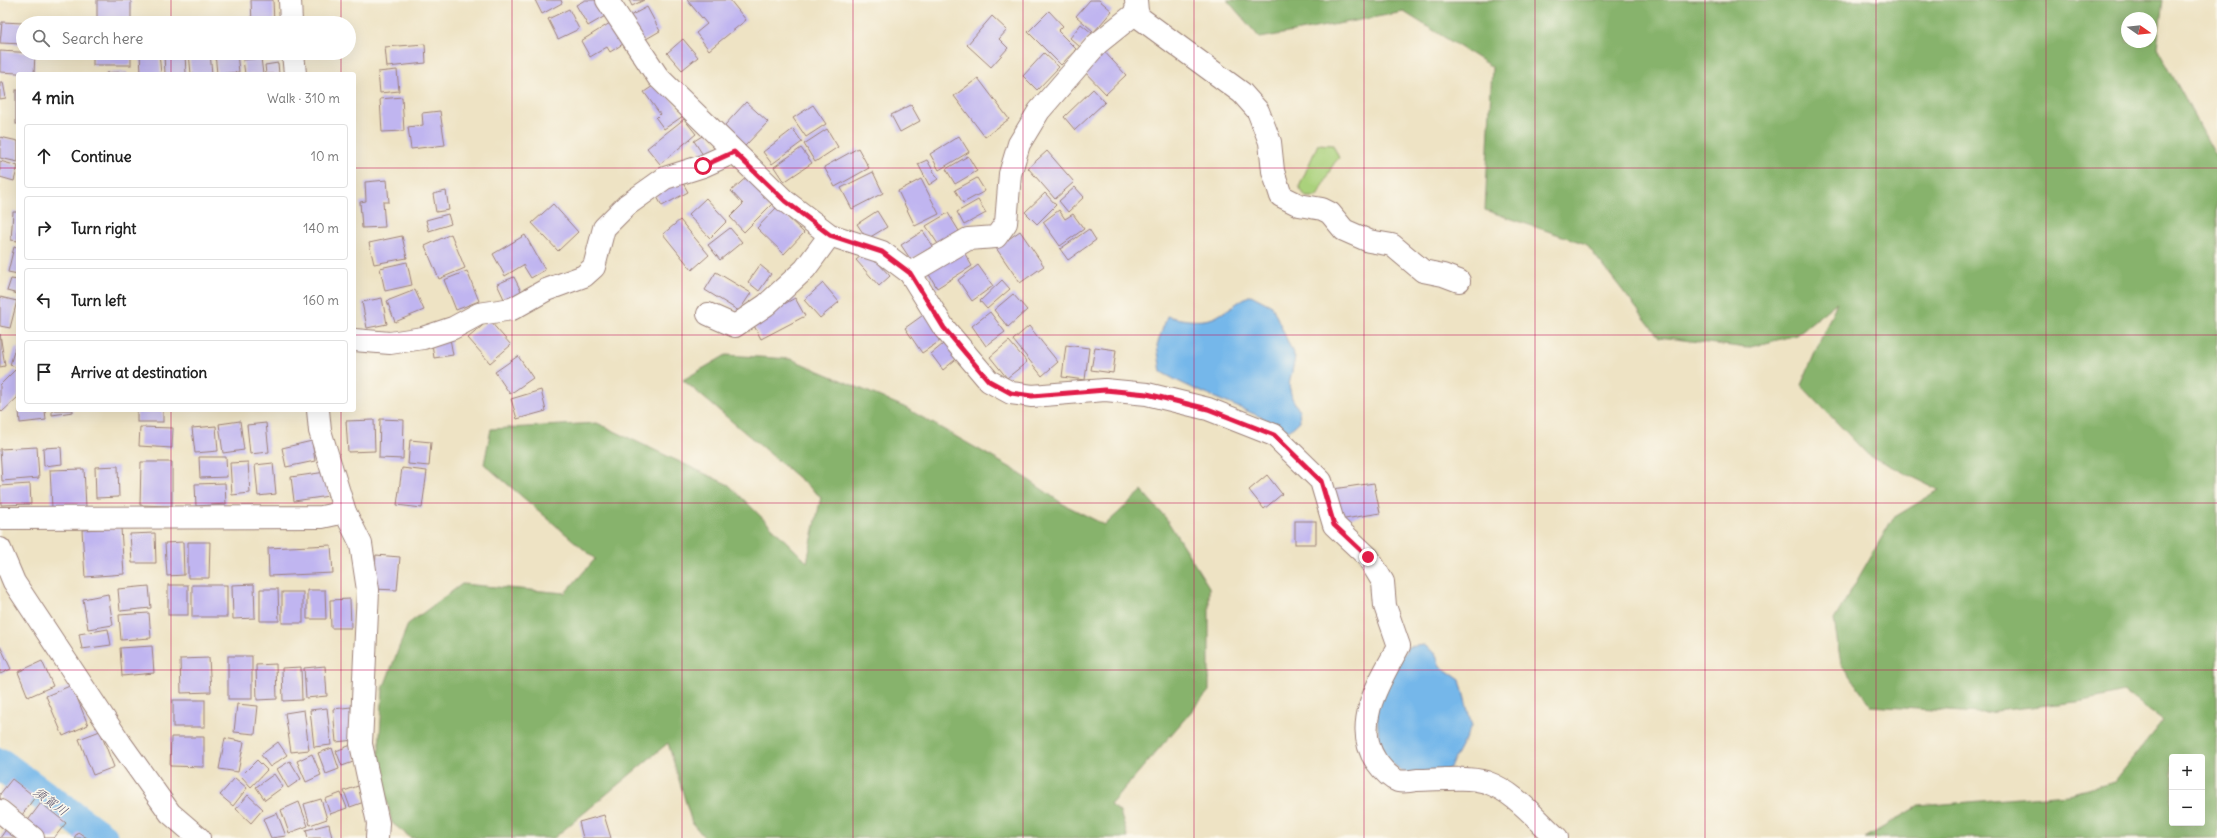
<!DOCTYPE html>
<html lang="en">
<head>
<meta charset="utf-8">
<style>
  body { margin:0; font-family:Delius,"Klee One",sans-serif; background:#f6f6f6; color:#222 }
  .controls { position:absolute; right:12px; bottom:12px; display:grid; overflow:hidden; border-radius:4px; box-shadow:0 4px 16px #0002 }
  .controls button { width:36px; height:36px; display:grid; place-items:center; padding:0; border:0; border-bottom:1px solid #e0e0e0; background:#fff; color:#222; font:20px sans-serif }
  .compass { position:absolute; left:2121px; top:12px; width:36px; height:36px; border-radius:50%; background:#fff; box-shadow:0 4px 16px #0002; rotate:104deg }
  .stop { position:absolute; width:12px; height:12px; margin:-9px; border:3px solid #e11d48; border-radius:50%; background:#fff }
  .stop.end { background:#e11d48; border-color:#fff; box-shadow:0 1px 4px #0008 }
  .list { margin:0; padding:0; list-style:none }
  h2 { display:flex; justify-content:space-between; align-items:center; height:52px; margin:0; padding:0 16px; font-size:17px }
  h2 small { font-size:13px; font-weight:400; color:#767676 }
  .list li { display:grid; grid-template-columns:26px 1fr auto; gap:12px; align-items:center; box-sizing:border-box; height:64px; margin:0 8px 8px; padding:0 8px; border:1px solid #e0e0e0; border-radius:4px }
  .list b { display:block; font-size:15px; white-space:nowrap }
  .list em { font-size:13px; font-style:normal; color:#767676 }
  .icon { flex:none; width:22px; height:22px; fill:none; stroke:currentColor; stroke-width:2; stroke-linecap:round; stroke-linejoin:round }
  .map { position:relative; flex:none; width:2217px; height:838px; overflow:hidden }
  .search { position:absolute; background:#fff; box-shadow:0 4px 16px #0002; left:16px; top:16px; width:340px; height:44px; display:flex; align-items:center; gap:10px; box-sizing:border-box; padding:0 14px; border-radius:22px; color:#767676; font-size:15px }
  .panel { position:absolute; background:#fff; box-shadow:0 4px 16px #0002; left:16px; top:72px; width:340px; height:340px; border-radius:4px }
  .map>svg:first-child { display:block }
</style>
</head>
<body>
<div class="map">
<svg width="2217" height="838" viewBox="0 0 2217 838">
  <rect width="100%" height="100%" fill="#fbf7ec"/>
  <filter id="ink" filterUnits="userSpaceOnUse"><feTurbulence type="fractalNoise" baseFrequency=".025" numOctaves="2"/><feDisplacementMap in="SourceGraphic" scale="8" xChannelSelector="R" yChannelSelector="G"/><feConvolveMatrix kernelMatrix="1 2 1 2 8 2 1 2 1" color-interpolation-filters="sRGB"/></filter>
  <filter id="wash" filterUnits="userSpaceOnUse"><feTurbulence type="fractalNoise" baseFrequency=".012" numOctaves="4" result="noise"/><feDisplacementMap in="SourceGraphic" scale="16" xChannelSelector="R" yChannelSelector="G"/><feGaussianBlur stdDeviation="0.9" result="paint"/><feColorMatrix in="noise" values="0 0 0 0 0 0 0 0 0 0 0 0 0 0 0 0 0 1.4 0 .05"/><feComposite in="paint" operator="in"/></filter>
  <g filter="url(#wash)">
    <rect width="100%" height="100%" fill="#eee3c4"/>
    <!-- green -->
    <path fill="#aad17c" stroke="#7a7854" d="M 1318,144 L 1333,145 L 1339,158 C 1326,170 1328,183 1316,197 L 1306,197 L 1299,187 Z"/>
    <!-- forest -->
    <g fill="#87b36c" stroke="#68694c" fill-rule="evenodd">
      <path d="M 1227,0 L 2163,0 L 2157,47 L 2217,158 L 2217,838 L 1865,838 L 1919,806 L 2068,794 L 2114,782 L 2163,721 L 2124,692 L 2084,701 L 1978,713 L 1871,706 L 1841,664 L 1834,620 L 1893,518 L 1939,490 L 1868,455 L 1801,385 L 1837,302 L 1796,335 L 1747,348 L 1659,337 L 1586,244 L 1485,210 L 1492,67 L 1404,12 L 1260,38 ZM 2127,18 L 2151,18 L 2151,42 L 2127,42 ZM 2172,757 L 2202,757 L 2202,823 L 2172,823 Z"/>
      <polygon points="726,355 791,359 904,407 1013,469 1063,504 1105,525 1142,491 1165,517 1209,587 1209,691 1110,805 1120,812 1128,838 705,838 692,823 668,743 554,838 411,838 392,823 378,764 383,689 408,624 462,584 565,593 595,559 484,464 491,429 597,423 729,485 807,562 821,497 683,380"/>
    </g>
    <!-- water -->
    <g fill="#74b7ea" stroke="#5f6b8a">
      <path d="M 1251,295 L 1272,306 L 1295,358 L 1289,385 L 1292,398 L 1299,410 L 1300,421 L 1289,431 C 1248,408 1202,396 1161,372 L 1157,345 L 1167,316 C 1182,320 1205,324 1219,315 C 1230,309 1239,300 1251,295 Z"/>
      <polygon points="1424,645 1435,653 1440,666 1460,680 1472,726 1449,769 1408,775 1388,761 1379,741 1376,699 1408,647"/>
    </g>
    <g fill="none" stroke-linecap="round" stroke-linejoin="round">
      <!-- river -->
      <polyline stroke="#74b7ea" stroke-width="32" points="0,764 102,838"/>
    </g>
    <g id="blocks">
      <!-- building -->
      <g fill="#c0b5f0">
        <rect x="97" y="0" width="34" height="23"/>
        <polygon points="251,0 273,0 274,23 252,23"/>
        <polygon points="535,0 561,0 562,3 542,14"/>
        <polygon points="585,0 599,0 607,15 588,26 576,5"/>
        <polygon points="629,0 644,0 632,6"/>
        <polygon points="687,0 730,0 746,20 709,50 696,33 707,24"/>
        <polygon points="1090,0 1099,0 1112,11 1094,32 1076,16"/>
        <polygon points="647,7 660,31 641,42 628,17"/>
        <polygon points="569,9 579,29 558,39 548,19"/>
        <polygon points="1049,11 1063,26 1058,31 1076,49 1061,65 1028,32"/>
        <polygon points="992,16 1007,30 999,39 1008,48 991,67 967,45"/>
        <polygon points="2,22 23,23 23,44 0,43"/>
        <polygon points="610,23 623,44 610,52 607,47 590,57 581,41"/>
        <polygon points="1081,24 1092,33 1080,47 1070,38"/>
        <polygon points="683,39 698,57 682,70 667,53"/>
        <polygon points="425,44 426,63 387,67 385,47"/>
        <polygon points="1100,47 1126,75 1106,94 1080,67"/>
        <polygon points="0,51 35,53 34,74 0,72"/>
        <rect x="93" y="53" width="38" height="12"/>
        <polygon points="140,53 159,53 161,74 141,74"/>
        <polygon points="185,53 186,74 165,74 164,54"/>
        <polygon points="189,53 210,53 212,74 191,74"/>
        <polygon points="215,53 237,53 239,72 217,74"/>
        <polygon points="1044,53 1059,67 1037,90 1023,76"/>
        <polygon points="261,58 263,74 245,74 243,60"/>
        <polygon points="278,63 279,74 266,74 265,65"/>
        <polygon points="397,70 399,91 380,93 378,72"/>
        <polygon points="127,72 127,74 106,74 106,73"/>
        <polygon points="978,78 1009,119 985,137 954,96"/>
        <polygon points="0,82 3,82 6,98 0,99"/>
        <polygon points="659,82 683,116 664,129 656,118 660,114 644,92"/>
        <polygon points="1093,89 1105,102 1075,130 1064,117"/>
        <rect x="16" y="90" width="2" height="34"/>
        <polygon points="402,97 404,131 382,132 380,99"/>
        <polygon points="746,102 768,122 745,146 724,126"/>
        <polygon points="813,105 826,124 806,137 793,118"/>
        <polygon points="911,105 920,121 900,132 891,115"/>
        <polygon points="440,111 445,145 411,149 408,127 423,125 422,113"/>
        <polygon points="684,119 696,134 660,164 647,148"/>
        <polygon points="793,129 802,142 772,164 763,152"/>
        <polygon points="827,129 838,147 815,162 804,144"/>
        <polygon points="707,133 718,149 705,158 694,141"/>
        <polygon points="959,136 969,152 939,170 930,154"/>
        <polygon points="0,137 18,141 18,162 0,158"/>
        <polygon points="801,148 812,163 784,182 774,167"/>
        <polygon points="858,148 869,168 835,187 824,167"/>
        <polygon points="1047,151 1074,182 1055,199 1028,168"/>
        <polygon points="968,156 977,171 955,184 946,169"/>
        <polygon points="927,160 938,179 929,185 918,164"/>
        <polygon points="0,161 18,166 14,181 0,177"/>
        <polygon points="873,172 883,193 852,209 841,188"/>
        <polygon points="749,175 774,202 744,232 730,217 743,204 731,191"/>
        <polygon points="680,178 688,192 662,206 654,191"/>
        <polygon points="977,178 985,191 963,203 955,190"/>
        <polygon points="921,179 939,214 915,226 898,191"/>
        <polygon points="387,180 389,202 383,202 385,227 362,228 360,202 366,201 365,182"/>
        <polygon points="1075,187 1084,197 1068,212 1059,201"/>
        <polygon points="446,191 449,210 436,212 433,194"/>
        <polygon points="1045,193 1056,205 1037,224 1025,212"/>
        <polygon points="706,198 727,221 710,238 688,215"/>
        <polygon points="978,200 986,213 964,225 957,212"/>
        <polygon points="553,204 578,232 558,251 532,223"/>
        <polygon points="777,207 804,233 784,254 757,228"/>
        <polygon points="1059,210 1065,219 1073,214 1084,229 1060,246 1043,222"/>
        <polygon points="877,211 887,227 867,239 857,224"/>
        <polygon points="13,212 18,212 18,241 11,240"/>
        <polygon points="948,213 959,231 938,244 926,226"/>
        <polygon points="448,214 451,224 429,231 426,220"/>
        <polygon points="680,220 709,255 692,270 663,234"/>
        <polygon points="730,228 742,242 720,260 708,245"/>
        <polygon points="1089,229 1096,240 1068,260 1060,249"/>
        <polygon points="923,231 933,246 911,260 901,245"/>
        <polygon points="1020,231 1044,266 1020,283 996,248"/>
        <polygon points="451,234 465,268 439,279 425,246"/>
        <polygon points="525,235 545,270 531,278 523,265 505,276 493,254"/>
        <polygon points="402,236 407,258 374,264 369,243"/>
        <polygon points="14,247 18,248 18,274 8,272"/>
        <polygon points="962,249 972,266 937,288 927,271"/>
        <polygon points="867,251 890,276 879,286 856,260"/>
        <polygon points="407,262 412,285 385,291 380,268"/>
        <polygon points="760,265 771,274 759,291 748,282"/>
        <polygon points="978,265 993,286 972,301 958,280"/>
        <polygon points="467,271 479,301 456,310 444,280"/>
        <polygon points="716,272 751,293 739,311 705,290"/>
        <polygon points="514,277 522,293 505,301 497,284"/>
        <polygon points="11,279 18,280 18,294 7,291"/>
        <polygon points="1002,280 1010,289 987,309 980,301"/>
        <polygon points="823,283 839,302 820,318 804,300"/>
        <polygon points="415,290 424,310 395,322 387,301"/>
        <polygon points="1013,294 1027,310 1008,327 994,310"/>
        <polygon points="0,297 17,301 10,328 0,326"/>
        <polygon points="382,298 387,324 367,328 362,302"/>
        <polygon points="795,298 805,316 761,339 752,322"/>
        <polygon points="990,312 1005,332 986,346 972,326"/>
        <polygon points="926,313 943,339 922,353 905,328"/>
        <polygon points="489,320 511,345 490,363 468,338"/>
        <polygon points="1029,326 1058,362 1042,376 1013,340"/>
        <polygon points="449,333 453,355 434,358 431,336"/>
        <polygon points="0,334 5,366 0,367"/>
        <polygon points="948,340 961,355 943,370 931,354"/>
        <polygon points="1009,341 1027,362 1007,378 990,357"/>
        <polygon points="1066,345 1089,348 1085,380 1062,377"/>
        <polygon points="1095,347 1116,350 1113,373 1091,370"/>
        <polygon points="15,348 18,348 18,368 10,365"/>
        <polygon points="518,356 533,378 510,394 495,372"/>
        <polygon points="15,370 18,373 18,397 2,412 0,410 0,385"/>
        <polygon points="541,390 546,411 517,419 511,399"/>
        <polygon points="19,410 45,410 46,420 20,423"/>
        <polygon points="52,410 73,410 73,412 52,415"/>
        <rect x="137" y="410" width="26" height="12"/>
        <polygon points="380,419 404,420 403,459 379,458"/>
        <polygon points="374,420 375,451 348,452 346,421"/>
        <polygon points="240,421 244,450 223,453 219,424"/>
        <polygon points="266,423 269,452 250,454 247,425"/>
        <polygon points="216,426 218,451 195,453 192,428"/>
        <polygon points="140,427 173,428 172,448 139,446"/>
        <polygon points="410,440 431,442 429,466 408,464"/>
        <polygon points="312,441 315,461 286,467 282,448"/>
        <polygon points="37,447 39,478 2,481 0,449"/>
        <polygon points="61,447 62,464 44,466 43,448"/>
        <polygon points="199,457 226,457 227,477 200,478"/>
        <polygon points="141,462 172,462 172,506 140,505"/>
        <polygon points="248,462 250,493 232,495 230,463"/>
        <polygon points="273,463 276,494 258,496 255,465"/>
        <polygon points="118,466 119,497 96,498 95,467"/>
        <polygon points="402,468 427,471 422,508 397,505"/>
        <polygon points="84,469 86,507 52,508 50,470"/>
        <polygon points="326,472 329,496 294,501 291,477"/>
        <polygon points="1267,475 1282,494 1264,509 1249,490"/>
        <polygon points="225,483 226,504 196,506 195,484"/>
        <polygon points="1374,483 1380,513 1339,520 1333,489"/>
        <polygon points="30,484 31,504 1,505 0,486"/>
        <rect x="1295" y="521" width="21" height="23"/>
        <polygon points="121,528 124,574 85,577 82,530"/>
        <polygon points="155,533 156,563 132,563 130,534"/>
        <polygon points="183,542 184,575 167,576 165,543"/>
        <polygon points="188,542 210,542 209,578 188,578"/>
        <polygon points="331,545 333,573 269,576 268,548"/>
        <polygon points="376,555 400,557 397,590 373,589"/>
        <polygon points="254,584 255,618 233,619 232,585"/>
        <rect x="168" y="585" width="20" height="30"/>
        <rect x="192" y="585" width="35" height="32"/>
        <polygon points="149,586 151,608 120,611 118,589"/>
        <polygon points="260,589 278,589 279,621 260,621"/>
        <polygon points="307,590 325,590 326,619 307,619"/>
        <rect x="282" y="592" width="21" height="31"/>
        <polygon points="108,594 113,625 88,629 83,599"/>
        <polygon points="350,599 351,628 331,628 330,600"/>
        <polygon points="149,613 151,638 121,640 119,615"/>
        <polygon points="108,629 111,645 82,649 79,634"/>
        <polygon points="0,646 11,669 0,674"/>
        <polygon points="152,646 154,673 122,676 120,648"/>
        <rect x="228" y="656" width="24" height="43"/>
        <polygon points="209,658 211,692 181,693 180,659"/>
        <polygon points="42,661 53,686 28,697 18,672"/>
        <polygon points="276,664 277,699 257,700 256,665"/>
        <polygon points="325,666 327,696 306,698 304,668"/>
        <polygon points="301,667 302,700 283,701 282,668"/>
        <polygon points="72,685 88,725 63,736 46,696"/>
        <rect x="173" y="700" width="32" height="27"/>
        <polygon points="237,704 258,706 255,734 234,732"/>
        <polygon points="351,707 354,740 336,742 333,709"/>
        <polygon points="327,708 331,745 314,747 310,710"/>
        <polygon points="304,710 309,750 291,752 285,713"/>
        <polygon points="100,731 114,767 93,775 79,739"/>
        <polygon points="171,737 204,737 204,767 170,766"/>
        <polygon points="225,738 244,742 238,772 219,769"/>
        <polygon points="278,742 287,755 270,767 261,755"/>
        <polygon points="351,745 356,761 342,766 336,751"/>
        <polygon points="332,748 339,769 326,774 318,753"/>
        <polygon points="312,754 321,775 306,782 297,761"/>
        <polygon points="257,760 267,770 251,787 241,776"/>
        <polygon points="290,761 301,779 288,788 277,769"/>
        <polygon points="274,774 283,787 265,800 256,787"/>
        <polygon points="235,778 247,788 233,806 220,795"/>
        <polygon points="12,779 35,797 22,815 0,798 0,794"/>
        <polygon points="358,786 364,802 350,807 344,791"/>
        <polygon points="341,793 347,808 330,814 325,799"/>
        <polygon points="248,795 263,809 251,823 236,809"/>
        <polygon points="321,799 327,819 310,825 304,804"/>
        <polygon points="299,802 308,826 289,833 281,810"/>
        <polygon points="41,803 66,823 54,838 45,838 26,823"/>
        <polygon points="277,813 286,836 271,838 263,819"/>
        <polygon points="604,815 611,838 583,838 579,822"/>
        <polygon points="329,824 332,838 308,838 306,830"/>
        <polygon points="7,828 19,838 0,838"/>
        <polygon points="78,832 87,838 74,838"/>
      </g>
    </g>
  </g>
  <g filter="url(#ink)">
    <use href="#blocks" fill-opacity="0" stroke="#9c8178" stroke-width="1"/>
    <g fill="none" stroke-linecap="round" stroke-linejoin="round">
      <defs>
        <g id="minor">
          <polyline points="290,0 291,23"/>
          <path d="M 607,0 L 658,77 L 785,201 L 830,235 L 882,252 L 910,273 L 944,328 L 989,381 L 1011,393 L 1032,396 L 1105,390 L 1147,394 L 1208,409 L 1274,435 L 1321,481 L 1334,525 L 1368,557 L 1383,582 L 1385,606 L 1399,646 C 1381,679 1351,724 1376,761 C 1381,768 1390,778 1398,781 C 1403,782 1411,781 1417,780 C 1438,780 1465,776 1486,782 C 1515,792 1535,818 1557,838"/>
          <polyline points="1136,0 1137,12 1140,18 1242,93 1258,111 1270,142 1273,171 1281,196 1299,205 1322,209 1330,213 1344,230 1369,241 1392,245 1423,271 1443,275 1459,281"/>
          <polyline points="293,53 295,74"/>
          <polyline points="910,273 968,239 996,237 1006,223 1010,174 1019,144 1039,111 1097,44 1137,12"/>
          <polyline points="708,314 735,326 766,305 805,269 830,235"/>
          <polyline points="354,340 390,343 423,338 453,328 479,314 512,309 546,290 584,276 594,267 604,228 627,205 665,178 703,166 734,152"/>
          <polyline points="318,410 320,431 345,512 361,544 368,590 361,744 378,823 377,838"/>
          <polyline points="0,518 322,517 345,512"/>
          <polyline points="0,549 14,582 121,744 170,813 199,838"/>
          <polyline points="0,811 33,838"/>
        </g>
      </defs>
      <!-- minor casing -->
      <use href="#minor" stroke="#9c8178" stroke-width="24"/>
      <!-- minor -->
      <use href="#minor" stroke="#fff" stroke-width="22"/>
    </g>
  </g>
  <g fill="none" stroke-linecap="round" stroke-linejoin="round" filter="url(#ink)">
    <!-- route -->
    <polyline stroke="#e11d48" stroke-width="5" points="703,166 734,152 785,201 830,235 882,252 910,273 944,328 989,381 1011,393 1032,396 1105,390 1147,394 1208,409 1274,435 1321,481 1334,525 1368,557"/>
  </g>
  <!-- grid -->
  <path fill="none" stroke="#c2185b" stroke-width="1" stroke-opacity="0.55" d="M 171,0 L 171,23M 341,0 L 341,23M 512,0 L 512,838M 682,0 L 682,838M 853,0 L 853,838M 1023,0 L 1023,838M 1194,0 L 1194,838M 1364,0 L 1364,838M 1535,0 L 1535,838M 1705,0 L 1705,838M 1876,0 L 1876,838M 2046,0 L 2046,838M 171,53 L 171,74M 341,53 L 341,74M 0,168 L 18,168M 354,168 L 2217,168M 0,335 L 18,335M 354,335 L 2217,335M 171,410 L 171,838M 341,410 L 341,838M 0,503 L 2217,503M 0,670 L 2217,670"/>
  <g text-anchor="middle" stroke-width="3" stroke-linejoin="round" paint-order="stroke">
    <!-- water labels -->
    <g font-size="13" font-style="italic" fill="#59546e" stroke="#fbf7ec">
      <text transform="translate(51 801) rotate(36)" y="5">須賀川</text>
    </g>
  </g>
</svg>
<div class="controls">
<button>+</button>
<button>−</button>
</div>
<svg class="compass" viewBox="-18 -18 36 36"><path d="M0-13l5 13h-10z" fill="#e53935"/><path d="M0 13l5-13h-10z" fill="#767676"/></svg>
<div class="stop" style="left:703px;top:166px"></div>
<div class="stop end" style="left:1368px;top:557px"></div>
<div class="search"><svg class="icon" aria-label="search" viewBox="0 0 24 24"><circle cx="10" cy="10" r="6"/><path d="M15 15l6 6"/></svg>Search here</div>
<section class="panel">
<h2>4 min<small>Walk · 310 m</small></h2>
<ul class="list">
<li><svg class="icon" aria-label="ahead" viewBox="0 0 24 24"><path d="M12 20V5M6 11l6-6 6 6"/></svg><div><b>Continue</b></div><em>10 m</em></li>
<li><svg class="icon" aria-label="right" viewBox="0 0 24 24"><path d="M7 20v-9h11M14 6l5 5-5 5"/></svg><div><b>Turn right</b></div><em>140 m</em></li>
<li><svg class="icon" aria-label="left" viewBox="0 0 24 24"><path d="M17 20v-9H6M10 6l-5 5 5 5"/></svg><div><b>Turn left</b></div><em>160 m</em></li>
<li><svg class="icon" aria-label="arrive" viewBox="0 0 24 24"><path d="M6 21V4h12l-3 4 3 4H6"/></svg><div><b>Arrive at destination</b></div></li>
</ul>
</section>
</div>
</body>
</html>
